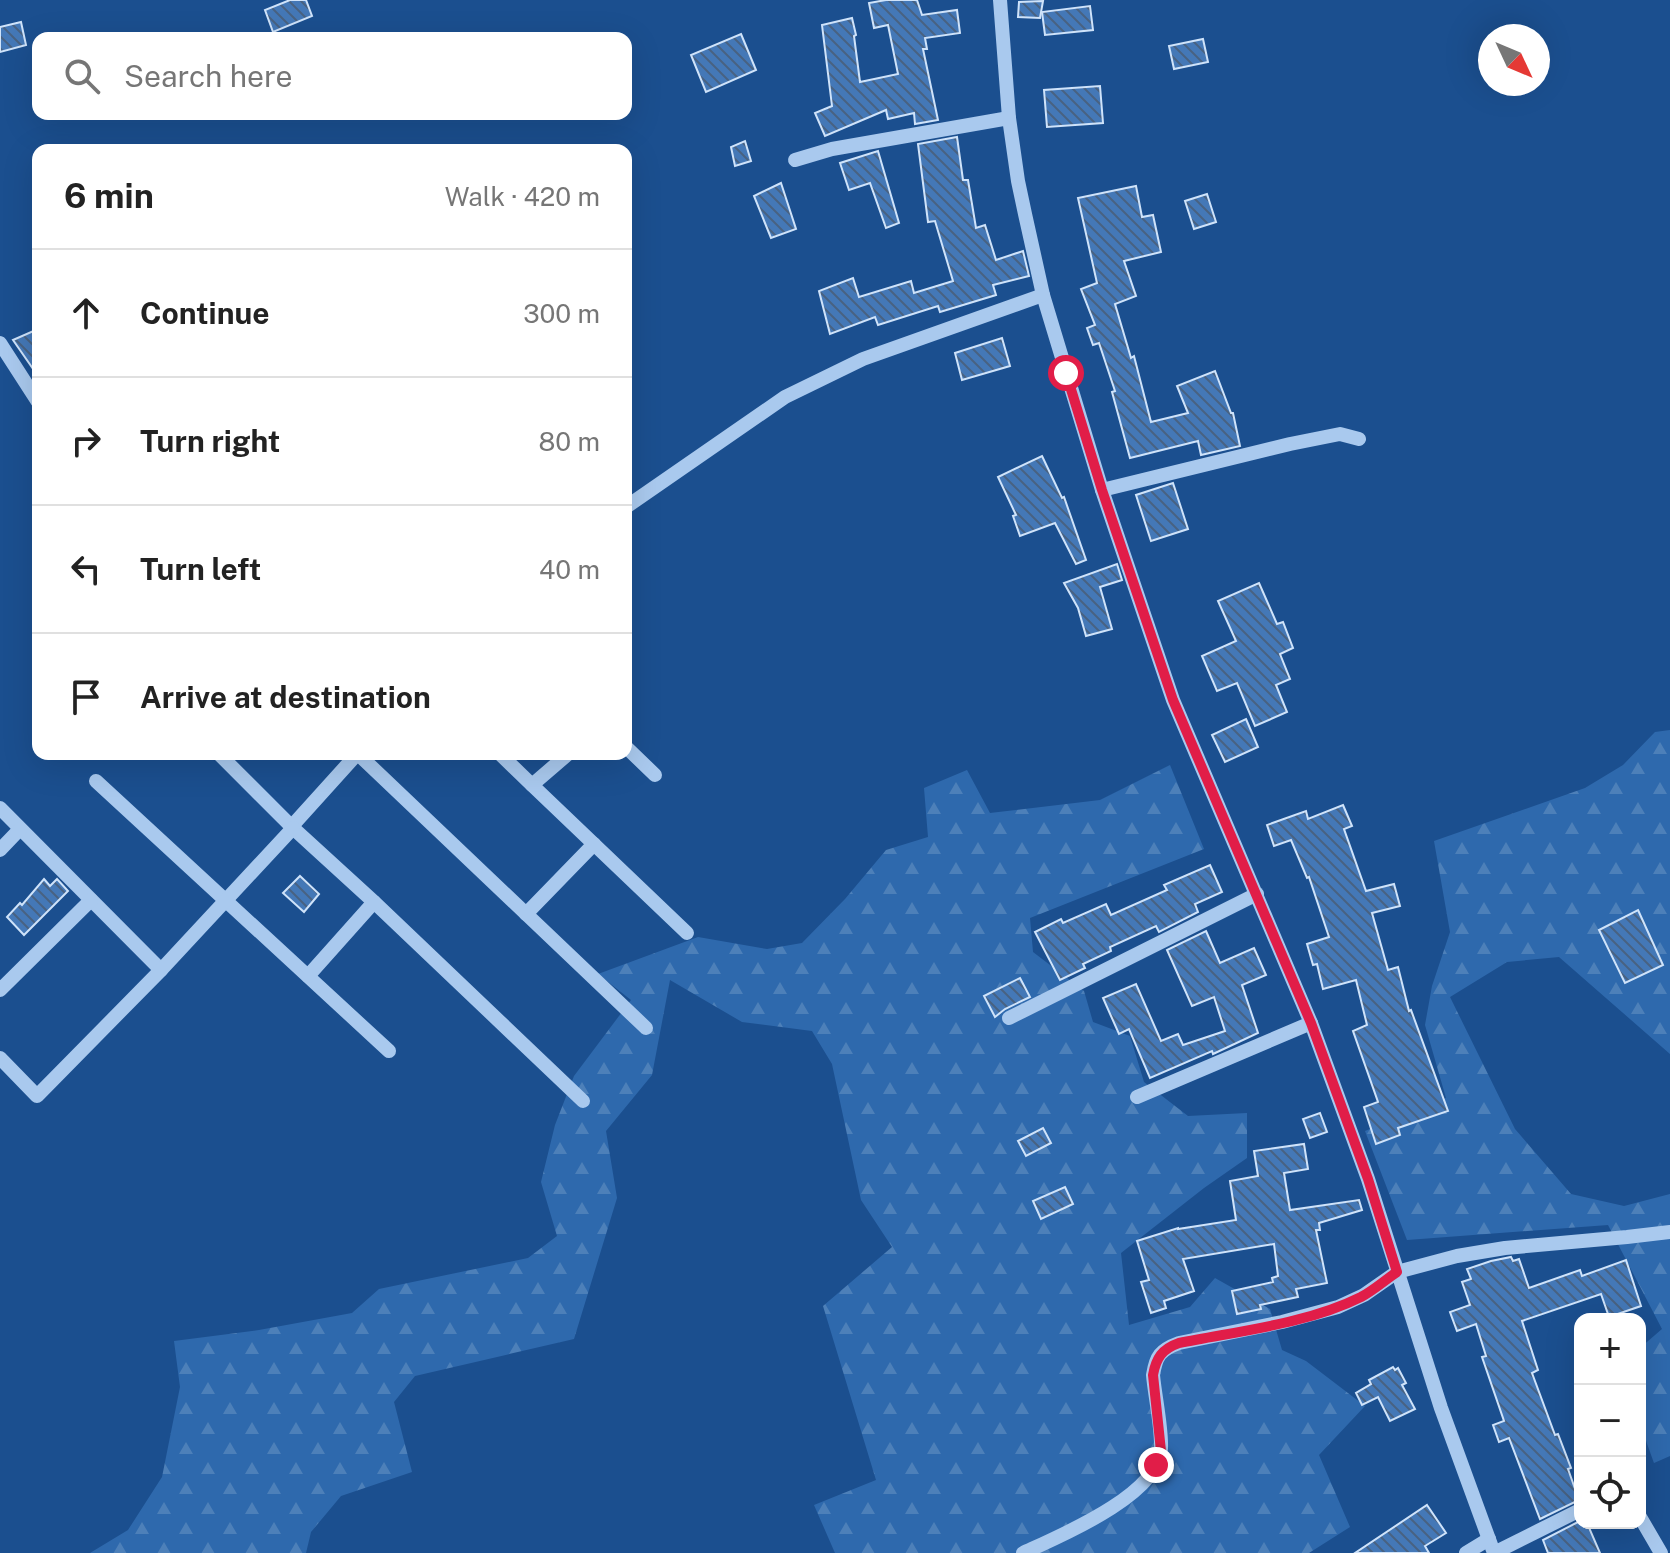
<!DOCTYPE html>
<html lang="en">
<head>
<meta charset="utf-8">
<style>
  body { margin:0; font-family:"Public Sans",sans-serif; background:#f2f2f2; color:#222 }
  .controls { position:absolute; right:24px; bottom:24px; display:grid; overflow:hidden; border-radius:16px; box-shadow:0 8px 32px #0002 }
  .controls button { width:72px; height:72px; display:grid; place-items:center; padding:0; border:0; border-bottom:2px solid #e0e0e0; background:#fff; color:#222; font:40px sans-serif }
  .compass { position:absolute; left:1478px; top:24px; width:72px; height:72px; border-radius:50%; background:#fff; box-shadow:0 8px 32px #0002; rotate:134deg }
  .stop { position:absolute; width:24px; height:24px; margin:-18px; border:6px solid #e11d48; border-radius:50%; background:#fff }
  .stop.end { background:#e11d48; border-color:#fff; box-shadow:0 2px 8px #0008 }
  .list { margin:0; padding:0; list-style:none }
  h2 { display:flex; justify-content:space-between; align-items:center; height:104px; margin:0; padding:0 32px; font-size:34px }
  h2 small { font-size:26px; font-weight:400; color:#767676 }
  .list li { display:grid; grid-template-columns:52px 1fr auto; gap:24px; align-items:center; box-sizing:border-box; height:128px; padding:0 32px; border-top:2px solid #e0e0e0 }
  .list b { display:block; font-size:30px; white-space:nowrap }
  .list em { font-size:26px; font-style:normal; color:#767676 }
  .icon { flex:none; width:44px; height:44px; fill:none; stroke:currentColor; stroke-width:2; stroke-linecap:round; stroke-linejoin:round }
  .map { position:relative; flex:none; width:1670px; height:1553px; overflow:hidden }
  .search { position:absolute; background:#fff; box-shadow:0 8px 32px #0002; left:32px; top:32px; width:600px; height:88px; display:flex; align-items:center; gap:20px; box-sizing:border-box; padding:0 28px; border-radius:16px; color:#767676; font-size:30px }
  .panel { position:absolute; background:#fff; box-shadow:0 8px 32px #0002; left:32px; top:144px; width:600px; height:616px; border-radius:16px }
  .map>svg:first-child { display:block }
</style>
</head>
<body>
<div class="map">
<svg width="1670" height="1553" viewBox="0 0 1670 1553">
  <defs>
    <pattern id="forest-firs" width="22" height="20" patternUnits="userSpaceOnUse" patternTransform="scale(2)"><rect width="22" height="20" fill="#2e69ad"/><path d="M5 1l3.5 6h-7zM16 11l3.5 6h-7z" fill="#4d80b9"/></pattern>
    <pattern id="building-back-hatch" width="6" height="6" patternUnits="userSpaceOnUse" patternTransform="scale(2)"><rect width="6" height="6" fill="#4478b7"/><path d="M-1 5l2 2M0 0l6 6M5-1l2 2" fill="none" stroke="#486282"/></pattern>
  </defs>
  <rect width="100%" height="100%" fill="#1b4f8f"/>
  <!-- forest -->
  <g fill="url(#forest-firs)">
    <path d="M 1670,730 L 1670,1054 L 1559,957 L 1507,962 L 1450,997 L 1515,1129 L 1571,1194 L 1624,1206 L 1670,1194 L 1670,1456 L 1654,1463 C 1646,1440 1629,1402 1646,1381 L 1640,1369 L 1640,1348 L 1662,1329 L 1608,1225 L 1407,1240 L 1365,1131 L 1446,1098 L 1425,1025 L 1432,986 L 1450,932 L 1434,841 L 1585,788 L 1623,765 L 1655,732 Z"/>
    <polygon points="1170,765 1204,849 1030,918 1033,952 1084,991 1093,1022 1130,1036 1144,1082 1188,1116 1247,1113 1247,1158 1204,1188 1121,1253 1129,1325 1190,1307 1215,1278 1270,1309 1282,1350 1306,1361 1365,1406 1319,1455 1350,1527 1309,1553 835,1553 814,1505 876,1480 823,1306 892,1247 861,1200 832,1064 812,1031 742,1022 670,980 652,1075 606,1131 617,1198 574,1339 415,1376 394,1402 412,1472 341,1496 311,1532 306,1553 90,1553 128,1530 162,1477 180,1387 174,1341 259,1330 352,1313 379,1289 528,1258 557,1236 541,1182 555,1125 574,1076 631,1000 598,974 698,937 767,949 802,943 845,899 886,850 928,837 924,788 967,770 990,813 1100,800"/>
  </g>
  <!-- building -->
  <g fill="url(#building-back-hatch)" stroke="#cfe3fa" stroke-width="2">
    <polygon points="290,0 306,0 312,16 273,32 265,10"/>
    <polygon points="886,0 917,0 922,15 957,10 960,33 925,38 927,49 923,49 938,120 915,124 914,113 888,119 886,110 825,136 815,113 832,106 822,25 852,18 856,35 854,36 860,82 898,74 888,25 874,28 869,3"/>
    <polygon points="1043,1 1040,18 1018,17 1019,2"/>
    <polygon points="1090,6 1093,30 1045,35 1042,12"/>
    <polygon points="21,22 26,45 0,52 0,27"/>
    <polygon points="741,34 756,70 706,92 691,55"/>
    <polygon points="1203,39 1208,62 1174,69 1169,46"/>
    <polygon points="1100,86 1103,123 1047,127 1044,90"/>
    <polygon points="957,137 963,180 968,180 976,228 985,225 996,260 1023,251 1029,276 993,285 996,295 940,312 938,306 878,325 875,317 830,334 819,291 853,278 859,297 911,281 914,293 953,281 935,221 928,222 918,144"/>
    <polygon points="745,141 751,161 735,166 731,147"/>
    <polygon points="878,151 899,223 886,228 870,183 849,190 840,163"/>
    <polygon points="781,183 796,229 771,238 754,196"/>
    <polygon points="1136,186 1142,217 1153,215 1161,252 1124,261 1136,296 1115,304 1131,358 1134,356 1151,422 1188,413 1177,386 1215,371 1231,413 1233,413 1240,446 1201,455 1198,441 1130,458 1112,392 1115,391 1099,343 1093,345 1087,328 1095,325 1081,289 1097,283 1078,198"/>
    <polygon points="1207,194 1216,222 1194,229 1185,201"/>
    <polygon points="38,329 38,376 13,340"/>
    <polygon points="1002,338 1010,366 962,380 955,353"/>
    <polygon points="1042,456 1062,498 1064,497 1086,560 1076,564 1055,523 1020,536 1013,516 1016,515 998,477"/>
    <polygon points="1173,483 1188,529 1151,541 1136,495"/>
    <polygon points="1117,564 1122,580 1100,587 1112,629 1086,636 1078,608 1064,583"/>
    <polygon points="1259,583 1277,624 1283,622 1293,648 1280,654 1290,679 1276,685 1287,712 1255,726 1237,683 1217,691 1202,656 1236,641 1218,601"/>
    <polygon points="1246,719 1258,747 1225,762 1212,735"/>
    <polygon points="1343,805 1352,826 1344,829 1366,891 1394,884 1400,906 1372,913 1388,970 1398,967 1409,1011 1411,1010 1448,1111 1398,1128 1400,1135 1376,1144 1364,1107 1378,1102 1353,1031 1367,1025 1356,980 1323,989 1317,964 1313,965 1307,944 1329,937 1309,877 1307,878 1291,840 1274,846 1267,825 1306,811 1308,819"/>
    <polygon points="1210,865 1222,892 1195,904 1198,912 1159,932 1156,926 1110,947 1111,951 1083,964 1085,968 1060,980 1035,932 1061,919 1063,923 1106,904 1111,915 1167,890 1164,885"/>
    <polygon points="300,876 319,894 304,912 283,893"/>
    <polygon points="44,879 50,886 57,879 68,891 24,935 7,917 20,903 22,905"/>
    <polygon points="1638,910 1663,965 1625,983 1599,930"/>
    <polygon points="1206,931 1220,963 1254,948 1266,975 1242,985 1258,1033 1213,1054 1212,1051 1150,1078 1129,1029 1119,1034 1103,998 1136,984 1161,1041 1178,1034 1183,1045 1225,1031 1214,997 1192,1006 1167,950"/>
    <polygon points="1020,978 1030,997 1005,1009 995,1017 984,996"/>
    <polygon points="1320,1113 1327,1132 1310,1138 1303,1119"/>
    <polygon points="1043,1128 1051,1143 1026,1156 1018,1141"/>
    <polygon points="1304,1144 1308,1169 1284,1173 1290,1210 1359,1200 1362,1210 1319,1223 1320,1230 1316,1230 1327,1283 1296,1289 1298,1297 1260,1305 1261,1309 1237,1314 1232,1291 1273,1282 1272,1278 1278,1276 1274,1244 1183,1259 1194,1291 1164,1301 1166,1308 1151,1313 1141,1282 1149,1280 1137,1241 1178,1228 1178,1229 1236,1220 1230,1181 1258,1176 1254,1151"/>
    <polygon points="1065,1187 1073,1204 1041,1219 1033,1201"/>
    <polygon points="1511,1257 1513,1261 1519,1259 1529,1288 1580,1270 1582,1276 1626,1260 1641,1306 1609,1317 1601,1294 1522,1321 1538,1370 1532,1373 1555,1435 1558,1434 1571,1468 1568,1469 1579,1500 1540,1519 1509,1438 1499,1442 1493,1425 1504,1421 1482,1357 1486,1356 1476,1324 1457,1331 1450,1312 1470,1305 1462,1282 1471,1279 1467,1269 1491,1261"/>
    <polygon points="1393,1367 1395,1370 1398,1368 1406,1383 1402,1385 1415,1409 1390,1421 1378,1397 1362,1405 1356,1393 1371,1384 1369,1380"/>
    <polygon points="1427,1505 1446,1533 1425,1546 1429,1553 1355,1553"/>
    <polygon points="1580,1521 1580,1523 1587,1523 1600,1553 1548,1553 1543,1540"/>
  </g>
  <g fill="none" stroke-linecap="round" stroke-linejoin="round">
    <!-- minor -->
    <g stroke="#a9c9ee" stroke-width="14">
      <polyline points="1000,0 1009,118 1018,181 1025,214 1043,295 1102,490 1173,700 1311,1023 1368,1179 1441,1408 1494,1553"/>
      <polyline points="795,160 832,149 1009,118"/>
      <polyline points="0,343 38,402"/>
      <polyline points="1102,490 1290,444 1340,434 1359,439"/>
      <polyline points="626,507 785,397 863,359 1043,295"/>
      <polyline points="626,747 655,775"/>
      <polyline points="219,754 293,828 374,902 583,1101"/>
      <polyline points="358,754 646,1028"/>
      <polyline points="500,754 532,785 568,754"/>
      <polyline points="96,781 389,1051"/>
      <polyline points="532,785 687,933"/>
      <polyline points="0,808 161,970"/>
      <polyline points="292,826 357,754"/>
      <polyline points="0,850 20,829"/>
      <polyline points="526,914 594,844"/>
      <polyline points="308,976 374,902"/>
      <polyline points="0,990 91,900"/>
      <polyline points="1009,1018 1257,894"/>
      <polyline points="0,1058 37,1096 161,970 293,828"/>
      <polyline points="1137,1097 1311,1023"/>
      <polyline points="1640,1517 1661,1553"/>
      <path d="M 1023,1553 C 1060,1536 1159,1495 1161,1449 C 1162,1428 1155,1397 1153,1375 C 1156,1356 1160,1350 1179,1343 L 1282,1322 L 1338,1307 L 1364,1295 L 1397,1272 L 1457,1256 L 1505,1248 L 1627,1237 L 1670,1232"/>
      <polyline points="1466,1553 1489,1539"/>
      <polyline points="1494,1553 1580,1510"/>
    </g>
  </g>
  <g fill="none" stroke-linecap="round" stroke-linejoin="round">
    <!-- route -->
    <path stroke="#e11d48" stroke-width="10" d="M 1066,373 L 1102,490 L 1173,700 L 1311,1023 L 1368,1179 L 1397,1272 C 1385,1280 1374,1290 1361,1297 C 1307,1324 1238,1331 1179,1343 C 1162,1349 1156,1358 1153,1375 L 1161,1451 L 1156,1465"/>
  </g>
</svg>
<div class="controls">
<button>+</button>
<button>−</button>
<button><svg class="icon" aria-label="locate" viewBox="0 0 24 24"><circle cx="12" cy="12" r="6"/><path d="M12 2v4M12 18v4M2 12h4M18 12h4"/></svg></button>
</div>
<svg class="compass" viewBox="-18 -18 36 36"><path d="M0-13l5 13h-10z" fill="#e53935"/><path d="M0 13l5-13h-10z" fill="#767676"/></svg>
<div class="stop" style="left:1066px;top:373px"></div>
<div class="stop end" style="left:1156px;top:1465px"></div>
<div class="search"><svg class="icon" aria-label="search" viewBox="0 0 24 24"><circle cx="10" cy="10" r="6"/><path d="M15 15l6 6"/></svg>Search here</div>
<section class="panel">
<h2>6 min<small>Walk · 420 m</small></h2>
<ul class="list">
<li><svg class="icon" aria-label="ahead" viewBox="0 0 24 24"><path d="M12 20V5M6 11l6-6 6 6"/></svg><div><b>Continue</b></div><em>300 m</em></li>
<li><svg class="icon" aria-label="right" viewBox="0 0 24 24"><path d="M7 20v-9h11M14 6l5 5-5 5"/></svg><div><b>Turn right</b></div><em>80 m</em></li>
<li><svg class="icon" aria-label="left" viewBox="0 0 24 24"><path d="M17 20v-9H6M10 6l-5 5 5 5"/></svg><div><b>Turn left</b></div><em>40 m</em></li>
<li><svg class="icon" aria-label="arrive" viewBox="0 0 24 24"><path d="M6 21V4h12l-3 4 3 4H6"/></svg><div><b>Arrive at destination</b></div></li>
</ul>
</section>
</div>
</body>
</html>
